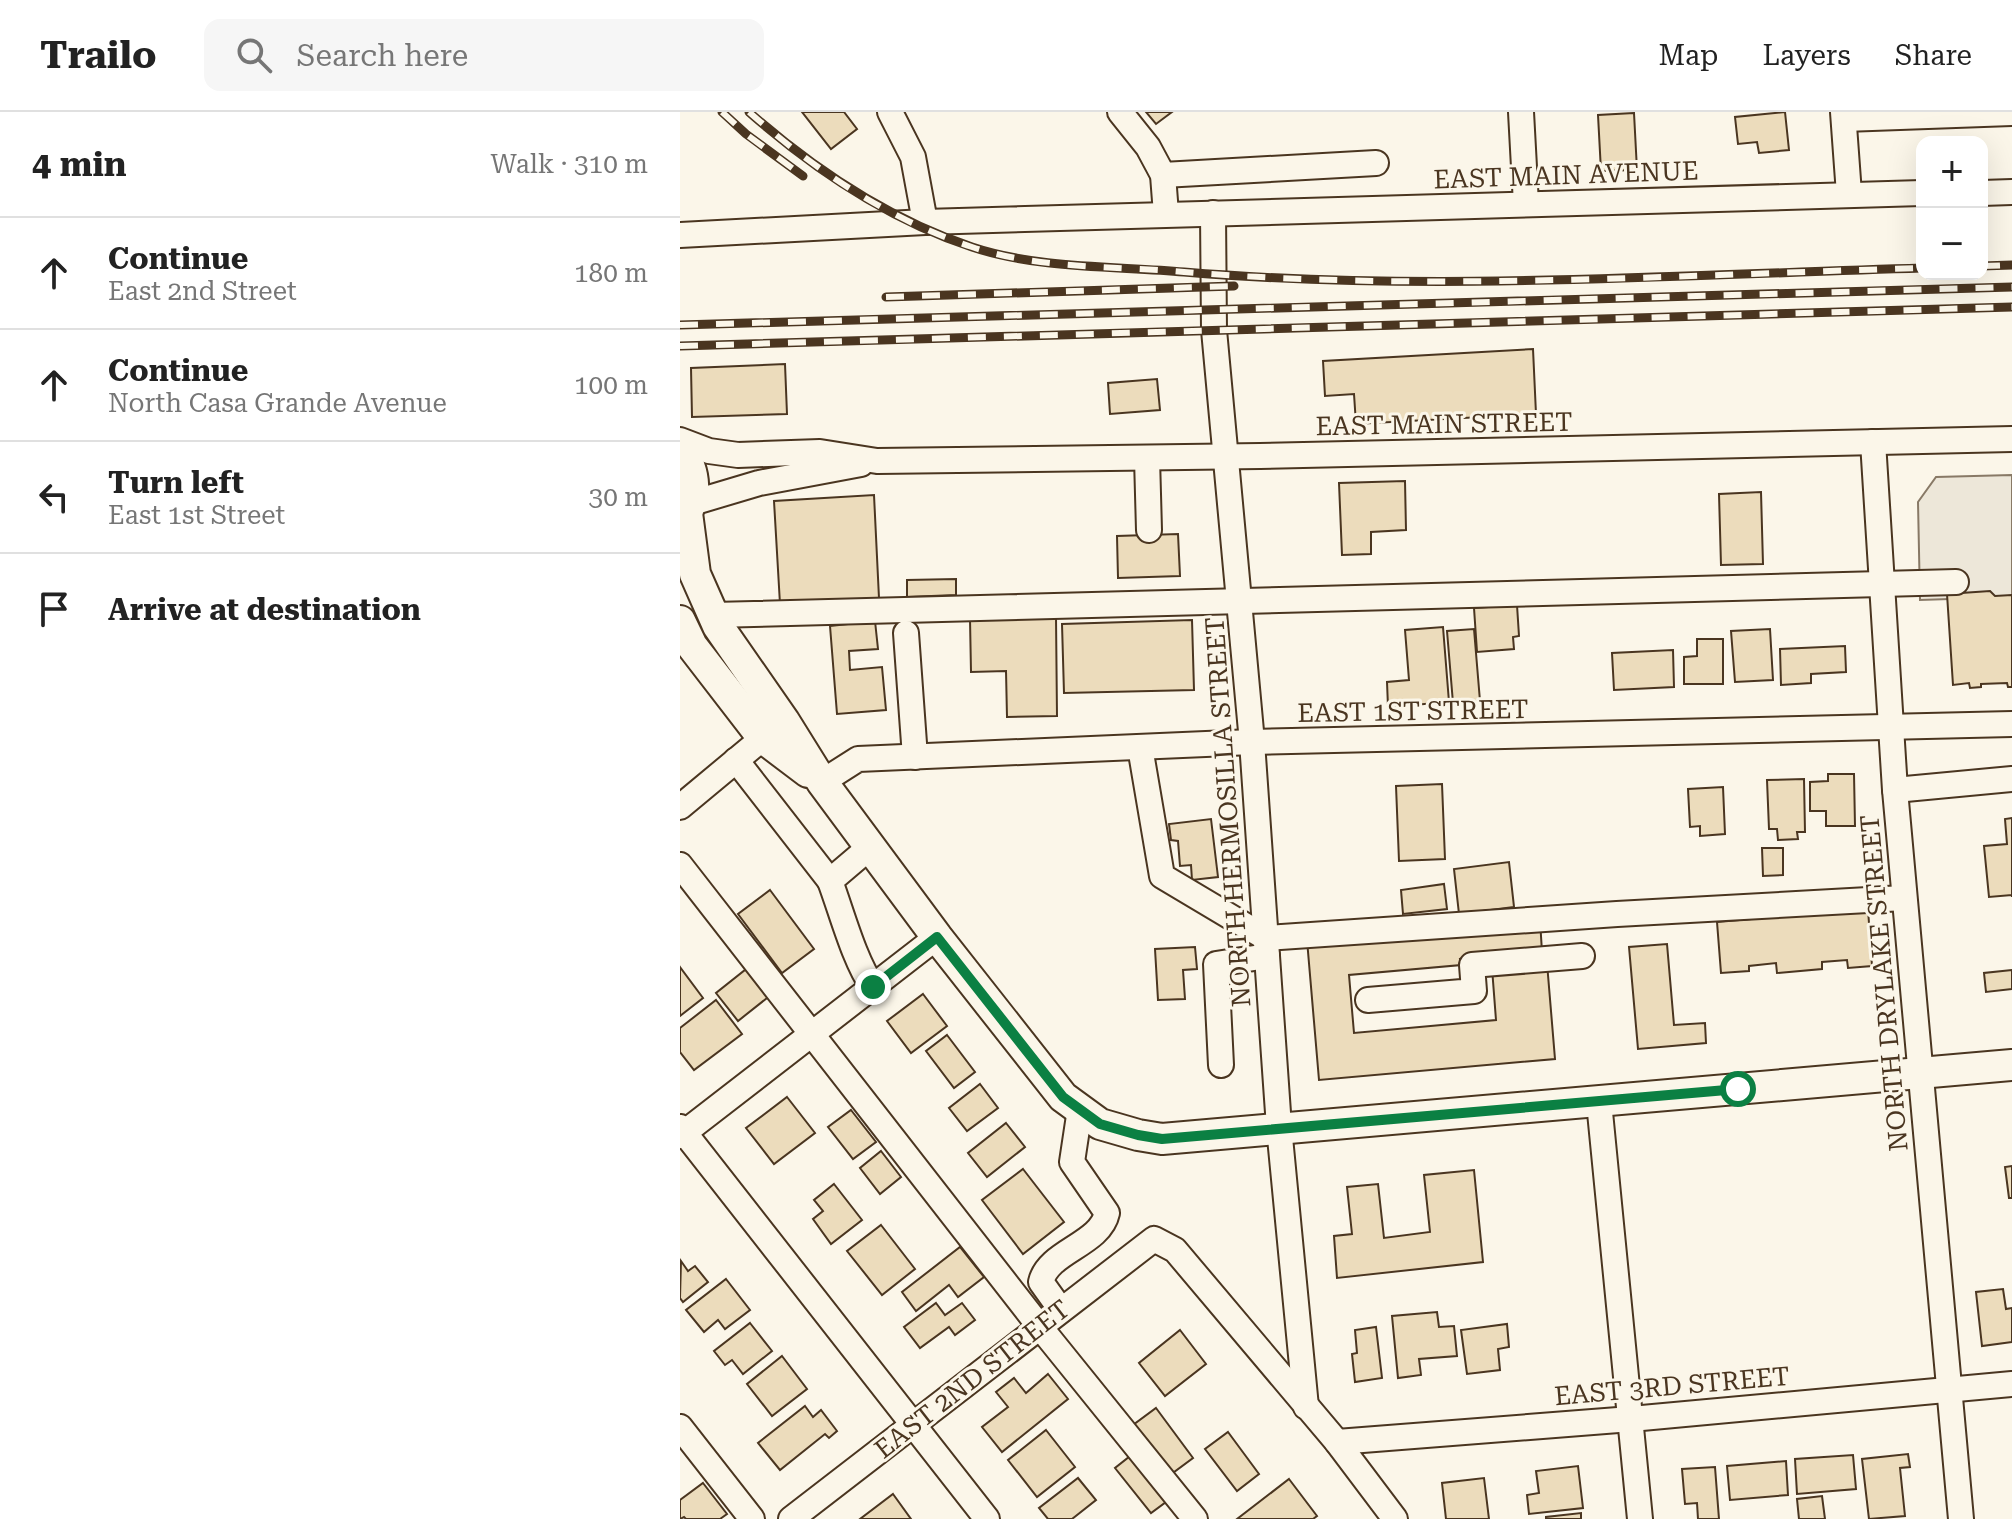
<!DOCTYPE html>
<html lang="en">
<head>
<meta charset="utf-8">
<style>
  body { margin:0; font-family:"Roboto Serif",serif; background:#f6f6f6; color:#222 }
  .controls { position:absolute; right:24px; top:24px; display:grid; overflow:hidden; border-radius:16px; box-shadow:0 8px 32px #0002 }
  .controls button { width:72px; height:72px; display:grid; place-items:center; padding:0; border:0; border-bottom:2px solid #e0e0e0; background:#fff; color:#222; font:40px sans-serif }
  .stop { position:absolute; width:24px; height:24px; margin:-18px; border:6px solid #0b8043; border-radius:50%; background:#fff }
  .stop.end { background:#0b8043; border-color:#fff; box-shadow:0 2px 8px #0008 }
  .list { margin:0; padding:0; list-style:none }
  h2 { display:flex; justify-content:space-between; align-items:center; height:104px; margin:0; padding:0 32px; font-size:34px }
  h2 small { font-size:26px; font-weight:400; color:#767676 }
  .list li { display:grid; grid-template-columns:52px 1fr auto; gap:24px; align-items:center; box-sizing:border-box; height:112px; padding:0 32px; border-top:2px solid #e0e0e0 }
  .list b { display:block; font-size:30px; white-space:nowrap }
  .list p { margin:0; font-size:26px; white-space:nowrap; color:#767676 }
  .list em { font-size:26px; font-style:normal; color:#767676 }
  .icon { flex:none; width:44px; height:44px; fill:none; stroke:currentColor; stroke-width:2; stroke-linecap:round; stroke-linejoin:round }
  .map { position:relative; flex:none; width:1332px; height:1407px; overflow:hidden }
  header { display:flex; align-items:center; gap:48px; box-sizing:border-box; height:112px; padding:0 40px; background:#fff; border-bottom:2px solid #e0e0e0 }
  header strong { font-size:38px }
  nav { display:flex; gap:44px; margin-inline-start:auto; font-size:28px }
  .search { width:560px; height:72px; background:#f6f6f6; display:flex; align-items:center; gap:20px; box-sizing:border-box; padding:0 28px; border-radius:16px; color:#767676; font-size:30px }
  main { display:flex }
  aside { flex:1; background:#fff }
  .map>svg:first-child { display:block }
</style>
</head>
<body>
<header>
<strong>Trailo</strong>
<div class="search"><svg class="icon" aria-label="search" viewBox="0 0 24 24"><circle cx="10" cy="10" r="6"/><path d="M15 15l6 6"/></svg>Search here</div>
<nav><a>Map</a><a>Layers</a><a>Share</a></nav>
</header>
<main>
<aside>
<h2>4 min<small>Walk · 310 m</small></h2>
<ul class="list">
<li><svg class="icon" aria-label="ahead" viewBox="0 0 24 24"><path d="M12 20V5M6 11l6-6 6 6"/></svg><div><b>Continue</b><p>East 2nd Street</p></div><em>180 m</em></li>
<li><svg class="icon" aria-label="ahead" viewBox="0 0 24 24"><path d="M12 20V5M6 11l6-6 6 6"/></svg><div><b>Continue</b><p>North Casa Grande Avenue</p></div><em>100 m</em></li>
<li><svg class="icon" aria-label="left" viewBox="0 0 24 24"><path d="M17 20v-9H6M10 6l-5 5 5 5"/></svg><div><b>Turn left</b><p>East 1st Street</p></div><em>30 m</em></li>
<li><svg class="icon" aria-label="arrive" viewBox="0 0 24 24"><path d="M6 21V4h12l-3 4 3 4H6"/></svg><div><b>Arrive at destination</b></div></li>
</ul>
</aside>
<div class="map">
<svg width="1332" height="1407" viewBox="0 0 1332 1407">
  <rect width="100%" height="100%" fill="#fbf6e9"/>
  <!-- parking -->
  <polygon fill="#ede7d9" stroke="#887966" stroke-width="2" points="1332,363 1332,485 1240,488 1238,390 1256,365"/>
  <!-- building -->
  <g fill="#ecdcbc" stroke="#4a3520" stroke-width="2">
    <polygon points="122,0 164,0 177,17 151,37"/>
    <polygon points="466,0 492,0 476,12"/>
    <polygon points="1105,0 1109,38 1079,41 1077,30 1058,32 1055,5"/>
    <polygon points="954,1 957,58 921,59 918,3"/>
    <polygon points="853,237 856,302 676,312 674,282 645,284 643,249"/>
    <polygon points="105,252 107,302 12,305 11,256"/>
    <polygon points="477,267 480,298 430,302 428,271"/>
    <polygon points="725,369 726,418 691,420 691,442 662,443 659,371"/>
    <polygon points="1081,380 1083,452 1041,453 1039,382"/>
    <polygon points="194,383 199,486 100,492 94,389"/>
    <polygon points="498,422 500,464 438,466 437,424"/>
    <polygon points="276,467 276,483 227,485 227,468"/>
    <polygon points="1310,479 1315,484 1332,483 1332,575 1328,575 1327,571 1301,572 1301,575 1290,576 1289,571 1273,573 1267,482"/>
    <polygon points="837,493 839,524 833,525 834,537 797,540 794,496"/>
    <polygon points="376,505 377,604 327,605 326,559 291,560 290,507"/>
    <polygon points="512,508 514,578 384,581 382,512"/>
    <polygon points="195,509 198,537 169,539 170,558 202,555 206,598 157,602 150,514"/>
    <polygon points="763,515 769,590 708,595 707,570 729,568 725,518"/>
    <polygon points="794,517 800,589 773,591 767,519"/>
    <polygon points="1090,517 1093,568 1055,570 1051,519"/>
    <polygon points="1017,527 1043,527 1043,572 1004,572 1004,545 1017,544"/>
    <polygon points="1165,534 1166,560 1131,562 1131,571 1101,573 1100,537"/>
    <polygon points="993,538 994,575 934,578 932,541"/>
    <polygon points="1148,662 1174,662 1175,714 1146,714 1146,699 1130,699 1130,670 1148,669"/>
    <polygon points="1124,667 1125,720 1117,720 1118,727 1098,728 1097,717 1089,717 1087,668"/>
    <polygon points="762,672 765,747 719,749 716,674"/>
    <polygon points="1043,675 1045,722 1020,724 1020,714 1010,715 1008,677"/>
    <polygon points="1332,706 1332,785 1332,783 1309,785 1304,734 1327,732 1325,707"/>
    <polygon points="531,707 538,765 512,768 511,753 500,754 498,729 491,728 489,712"/>
    <polygon points="1082,736 1103,736 1103,763 1083,764"/>
    <polygon points="829,750 834,795 779,802 774,757"/>
    <polygon points="764,772 767,797 723,802 721,778"/>
    <polygon points="90,778 134,837 102,861 58,802"/>
    <polygon points="1188,797 1192,854 1168,856 1167,848 1142,850 1142,857 1097,861 1096,851 1069,854 1069,859 1041,861 1037,810"/>
    <polygon points="860,808 862,840 780,847 781,853 669,863 674,921 816,908 812,856 867,851 875,947 639,968 627,828"/>
    <polygon points="987,832 994,913 1025,911 1026,931 958,937 949,835"/>
    <polygon points="515,835 517,857 503,858 505,887 478,888 475,837"/>
    <polygon points="70,854 92,882 58,909 36,881"/>
    <polygon points="0,855 23,886 0,904"/>
    <polygon points="1332,858 1332,877 1306,880 1304,861"/>
    <polygon points="243,882 267,914 231,941 207,909"/>
    <polygon points="36,888 62,922 14,958 0,940 0,916"/>
    <polygon points="267,923 295,960 274,976 246,939"/>
    <polygon points="300,972 318,996 287,1019 269,996"/>
    <polygon points="107,985 135,1021 94,1052 66,1016"/>
    <polygon points="171,998 196,1030 173,1047 148,1015"/>
    <polygon points="326,1011 345,1035 307,1065 288,1041"/>
    <polygon points="201,1039 221,1065 200,1082 180,1056"/>
    <polygon points="1332,1054 1332,1086 1329,1086 1325,1055"/>
    <polygon points="343,1057 384,1110 343,1142 302,1088"/>
    <polygon points="794,1058 803,1150 657,1166 654,1124 672,1122 667,1075 698,1072 704,1126 750,1120 744,1063"/>
    <polygon points="154,1072 182,1108 151,1132 133,1107 143,1099 134,1088"/>
    <polygon points="201,1113 235,1157 202,1183 167,1139"/>
    <polygon points="280,1135 304,1165 278,1185 269,1173 236,1199 222,1180"/>
    <polygon points="1,1149 8,1159 15,1154 28,1170 3,1190 0,1186"/>
    <polygon points="46,1167 70,1198 45,1217 38,1208 24,1220 6,1198"/>
    <polygon points="1323,1177 1326,1197 1332,1196 1332,1230 1302,1234 1296,1180"/>
    <polygon points="256,1191 265,1203 282,1191 295,1208 275,1223 269,1215 240,1236 224,1215"/>
    <polygon points="757,1200 759,1215 774,1214 777,1244 739,1247 741,1263 718,1266 712,1204"/>
    <polygon points="70,1211 92,1239 63,1262 52,1248 45,1253 34,1239"/>
    <polygon points="827,1212 829,1235 818,1237 820,1258 787,1262 781,1218"/>
    <polygon points="696,1215 702,1266 675,1270 672,1242 677,1241 675,1218"/>
    <polygon points="500,1218 526,1252 485,1284 459,1251"/>
    <polygon points="102,1244 127,1277 92,1304 67,1272"/>
    <polygon points="368,1262 388,1287 322,1340 302,1315 328,1295 316,1280 334,1266 346,1281"/>
    <polygon points="125,1294 133,1305 141,1298 157,1319 149,1326 145,1322 100,1358 78,1331"/>
    <polygon points="476,1296 513,1346 490,1363 453,1313"/>
    <polygon points="366,1318 395,1355 357,1385 328,1348"/>
    <polygon points="548,1320 579,1362 557,1379 525,1337"/>
    <polygon points="454,1341 490,1387 471,1401 435,1356"/>
    <polygon points="1228,1342 1230,1355 1220,1356 1225,1404 1189,1407 1182,1347"/>
    <polygon points="1173,1343 1176,1377 1117,1382 1115,1347"/>
    <polygon points="1106,1349 1108,1383 1050,1388 1047,1354"/>
    <polygon points="898,1354 903,1396 849,1402 847,1383 859,1381 856,1359"/>
    <polygon points="1035,1355 1039,1407 1018,1407 1017,1391 1005,1392 1002,1357"/>
    <polygon points="398,1366 416,1388 392,1407 368,1407 359,1396"/>
    <polygon points="804,1366 809,1407 766,1407 762,1371"/>
    <polygon points="609,1367 637,1404 633,1407 557,1407"/>
    <polygon points="23,1371 47,1402 40,1407 6,1407 4,1405 0,1407 0,1388"/>
    <polygon points="213,1382 231,1407 180,1407"/>
    <polygon points="1142,1384 1145,1407 1119,1407 1117,1387"/>
    <polygon points="901,1401 901,1407 866,1407 866,1405"/>
  </g>
  <g fill="none" stroke-linecap="round" stroke-linejoin="round">
    <defs>
      <g id="minor">
        <polyline points="210,0 233,45 245,110 1242,81"/>
        <polyline points="440,0 468,35 483,63 486,102"/>
        <polyline points="841,0 846,92"/>
        <polyline points="1163,0 1169,82"/>
        <polyline points="1164,7 1332,1"/>
        <polyline points="483,63 696,51"/>
        <polyline points="1302,81 1332,80"/>
        <polyline points="533,101 534,218 572,630 599,1015 626,1295"/>
        <polyline points="0,123 245,110"/>
        <polyline points="0,328 29,339 58,343 140,340 197,349 580,344 1332,327"/>
        <polyline points="1193,330 1215,678 1281,1407"/>
        <polyline points="467,346 469,418"/>
        <polyline points="12,391 79,371 181,352"/>
        <polyline points="33,503 1276,470"/>
        <polyline points="226,521 235,645"/>
        <polyline points="460,635 482,764 586,826 937,802 1224,786"/>
        <polyline points="56,648 150,769"/>
        <polyline points="142,670 178,647 572,630 1332,612"/>
        <polyline points="1215,678 1332,667"/>
        <polyline points="0,695 83,626"/>
        <path d="M 190,735 L 150,769 C 162,801 174,848 193,875"/>
        <polyline points="0,753 360,1215 515,1407"/>
        <polyline points="688,888 794,879 792,853 902,844"/>
        <polyline points="541,953 536,852 587,844"/>
        <polyline points="919,990 960,1407"/>
        <polyline points="0,1015 307,1407"/>
        <polyline points="0,1024 257,825"/>
        <path d="M 381,1198 L 361,1170 C 368,1139 420,1133 427,1101 L 392,1050 L 400,997"/>
        <polyline points="0,1315 72,1407"/>
        <polyline points="657,1330 951,1307 1332,1272"/>
        <polyline points="111,1407 474,1127 495,1138 657,1330 715,1407"/>
      </g>
      <g id="major">
        <path d="M 0,337 C 16,359 19,388 0,409"/>
        <polyline points="7,401 15,462 38,514 104,609 142,670 257,825 383,985 420,1012 458,1023 482,1027 1332,953"/>
        <polyline points="0,509 12,534 83,626 128,660"/>
      </g>
    </defs>
    <!-- minor casing -->
    <use href="#minor" stroke="#4a3520" stroke-width="28"/>
    <!-- major casing -->
    <use href="#major" stroke="#4a3520" stroke-width="34"/>
    <!-- minor -->
    <use href="#minor" stroke="#fbf6e9" stroke-width="24"/>
    <!-- major -->
    <use href="#major" stroke="#fbf6e9" stroke-width="30"/>
    <defs>
      <g id="rail">
        <polyline points="42,0 66,22 123,64"/>
        <path d="M 69,0 C 136,59 208,107 292,135 C 358,157 435,154 504,160 C 749,180 996,163 1242,156"/>
        <polyline points="1302,154 1332,153"/>
        <polyline points="206,185 554,174"/>
        <polyline points="0,213 1332,175"/>
        <polyline points="0,234 1332,195"/>
      </g>
    </defs>
    <!-- rail casing -->
    <use href="#rail" stroke="#4a3520" stroke-width="9"/>
    <!-- rail -->
    <use href="#rail" stroke="#fbf6e9" stroke-width="6" stroke-dasharray="18" stroke-linecap="butt"/>
  </g>
  <g fill="none" stroke-linecap="round" stroke-linejoin="round">
    <!-- route -->
    <polyline stroke="#0b8043" stroke-width="10" points="193,875 257,825 383,985 420,1012 458,1023 482,1027 1058,977"/>
  </g>
  <g text-anchor="middle" stroke-width="6" stroke-linejoin="round" paint-order="stroke">
    <!-- street labels -->
    <g font-size="26" fill="#4a3520" stroke="#fbf6e9">
      <text transform="translate(886 63) rotate(-2)" y="9">EAST MAIN AVENUE</text>
      <text transform="translate(764 312) rotate(-1)" y="9">EAST MAIN STREET</text>
      <text transform="translate(733 599) rotate(-1)" y="9">EAST 1ST STREET</text>
      <text transform="translate(548 700) rotate(-94)" y="9">NORTH HERMOSILLA STREET</text>
      <text transform="translate(1204 871) rotate(-95)" y="9">NORTH DRYLAKE STREET</text>
      <text transform="translate(292 1267) rotate(-38)" y="9">EAST 2ND STREET</text>
      <text transform="translate(992 1274) rotate(-5)" y="9">EAST 3RD STREET</text>
    </g>
  </g>
</svg>
<div class="controls">
<button>+</button>
<button>−</button>
</div>
<div class="stop" style="left:1058px;top:977px"></div>
<div class="stop end" style="left:193px;top:875px"></div>
</div>
</main>
</body>
</html>
